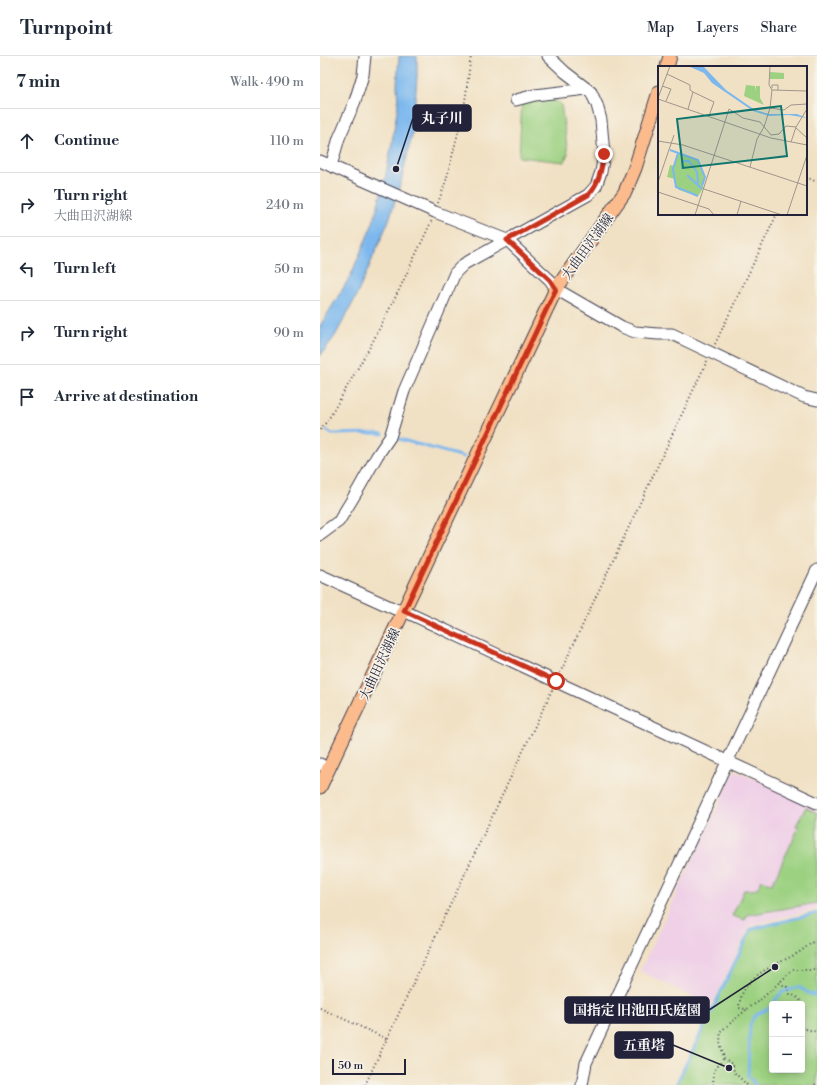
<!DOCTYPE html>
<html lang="en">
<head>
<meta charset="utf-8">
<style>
  body { margin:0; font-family:"Libre Bodoni","Noto Serif JP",serif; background:#f2f2f3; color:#1f2937 }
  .controls { position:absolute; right:12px; bottom:12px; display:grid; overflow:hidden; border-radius:4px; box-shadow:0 2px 10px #0003 }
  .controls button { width:36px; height:36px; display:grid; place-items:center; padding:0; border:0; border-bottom:1px solid #e0e1e3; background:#fff; color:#1f2937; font:20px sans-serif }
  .scale { position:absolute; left:12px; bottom:10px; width:74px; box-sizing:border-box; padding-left:4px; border:2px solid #22223b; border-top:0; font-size:11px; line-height:14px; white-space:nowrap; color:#22223b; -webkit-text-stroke:3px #f7f3e8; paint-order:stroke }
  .stop { position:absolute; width:12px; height:12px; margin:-9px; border:3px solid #c8321e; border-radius:50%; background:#fff }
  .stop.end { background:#c8321e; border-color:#fff; box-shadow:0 1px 4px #0008 }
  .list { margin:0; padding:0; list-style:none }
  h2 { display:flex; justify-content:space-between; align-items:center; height:52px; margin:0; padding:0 16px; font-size:17px }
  h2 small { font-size:13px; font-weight:400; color:#747a83 }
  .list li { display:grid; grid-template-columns:26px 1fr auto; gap:12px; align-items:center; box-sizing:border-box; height:64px; padding:0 16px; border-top:1px solid #e0e1e3 }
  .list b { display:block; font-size:15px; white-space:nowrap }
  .list p { margin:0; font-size:13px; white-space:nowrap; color:#747a83 }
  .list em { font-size:13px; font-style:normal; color:#747a83 }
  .icon { flex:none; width:22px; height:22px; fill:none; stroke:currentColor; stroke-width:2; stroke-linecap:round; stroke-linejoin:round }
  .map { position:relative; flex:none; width:497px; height:1029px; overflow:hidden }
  header { display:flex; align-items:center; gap:24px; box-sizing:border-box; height:56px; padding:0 20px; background:#fff; border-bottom:1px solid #e0e1e3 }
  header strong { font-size:19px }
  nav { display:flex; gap:22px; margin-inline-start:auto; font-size:14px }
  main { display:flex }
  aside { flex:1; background:#fff }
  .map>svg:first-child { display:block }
</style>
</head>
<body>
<header>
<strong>Turnpoint</strong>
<nav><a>Map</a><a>Layers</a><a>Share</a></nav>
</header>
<main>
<aside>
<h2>7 min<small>Walk · 490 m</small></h2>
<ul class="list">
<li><svg class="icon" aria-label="ahead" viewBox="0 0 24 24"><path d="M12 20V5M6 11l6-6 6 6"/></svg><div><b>Continue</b></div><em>110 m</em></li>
<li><svg class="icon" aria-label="right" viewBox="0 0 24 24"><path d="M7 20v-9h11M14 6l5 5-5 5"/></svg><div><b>Turn right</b><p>大曲田沢湖線</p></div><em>240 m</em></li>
<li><svg class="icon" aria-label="left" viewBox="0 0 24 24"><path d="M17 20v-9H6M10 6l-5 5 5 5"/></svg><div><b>Turn left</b></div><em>50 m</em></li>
<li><svg class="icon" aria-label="right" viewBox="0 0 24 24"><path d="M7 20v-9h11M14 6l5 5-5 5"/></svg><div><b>Turn right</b></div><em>90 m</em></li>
<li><svg class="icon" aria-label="arrive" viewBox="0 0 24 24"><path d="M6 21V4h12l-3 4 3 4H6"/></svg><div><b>Arrive at destination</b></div></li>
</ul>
</aside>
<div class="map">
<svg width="497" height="1029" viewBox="0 0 497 1029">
  <rect width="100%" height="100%" fill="#f7f3e8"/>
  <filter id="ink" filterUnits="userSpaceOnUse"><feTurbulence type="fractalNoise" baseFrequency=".025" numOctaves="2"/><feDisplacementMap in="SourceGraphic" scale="8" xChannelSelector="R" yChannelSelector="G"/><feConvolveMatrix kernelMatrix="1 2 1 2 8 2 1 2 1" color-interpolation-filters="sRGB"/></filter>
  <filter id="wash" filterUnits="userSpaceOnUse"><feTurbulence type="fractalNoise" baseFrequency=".012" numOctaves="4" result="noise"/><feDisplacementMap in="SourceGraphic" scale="16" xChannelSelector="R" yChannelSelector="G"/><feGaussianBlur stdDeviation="0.9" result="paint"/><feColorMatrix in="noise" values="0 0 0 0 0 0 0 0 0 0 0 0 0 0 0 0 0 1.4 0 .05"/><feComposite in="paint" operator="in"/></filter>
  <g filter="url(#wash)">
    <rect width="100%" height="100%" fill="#f1e1c4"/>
    <!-- built -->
    <polygon fill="#efd0e7" points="415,714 497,752 497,853 430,869 391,950 320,915"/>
    <!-- green -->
    <g fill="#9dd182" stroke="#607a5e" fill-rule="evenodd">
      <polygon points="202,44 234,44 241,48 248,98 244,106 199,101"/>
      <path d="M 486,751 L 497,757 L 497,847 L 427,859 L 425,864 L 412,860 L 424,834 C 435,835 438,833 442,824 L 452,828 L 479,771 L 476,770 Z"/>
      <path d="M 497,857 L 497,1029 L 356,1029 L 431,873 ZM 452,948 L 482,948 L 482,1014 L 452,1014 Z"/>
    </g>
    <!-- water -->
    <polygon fill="#7cb8ee" stroke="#4f6d94" points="79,0 97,0 97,20 93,75 81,126 69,164 36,241 15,280 0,300 0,270 30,221 53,167 65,123 71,92 78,49 77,29"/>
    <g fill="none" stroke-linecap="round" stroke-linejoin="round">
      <!-- stream -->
      <g stroke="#7cb8ee" stroke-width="3">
        <polyline points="6,374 12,378 57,377 63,378"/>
        <polyline points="79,383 144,401"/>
        <path d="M 453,948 C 460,934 466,935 479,931 L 488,937 L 494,939 L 497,937"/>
        <polyline points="356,1029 431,873 497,857"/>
        <path d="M 436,1029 L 428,1020 L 430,969 C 435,955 441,958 452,951"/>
      </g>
    </g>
  </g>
  <g filter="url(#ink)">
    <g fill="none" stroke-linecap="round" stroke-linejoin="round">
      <defs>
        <g id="minor">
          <polyline points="196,44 215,39 267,33"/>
          <polyline points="0,105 11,110 19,82 35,45 43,19 45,0"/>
          <polyline points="11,110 115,156 187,184 230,224 236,233 302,271 315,276 338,278 352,278 484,341 497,344"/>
          <polyline points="0,479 19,465 39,432 57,400 70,381 84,335 135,217 144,208 268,139 276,130 281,116 284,98 281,64 277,49 271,36 245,16 228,0"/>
          <polyline points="0,519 75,553 84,555 497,747"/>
          <polyline points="0,708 9,713"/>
          <polyline points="262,1029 266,1007 497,514"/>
        </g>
        <g id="major">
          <polyline points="347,11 350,0"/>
          <polyline points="0,731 236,233 305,136 315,112 339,36"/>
        </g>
      </defs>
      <!-- minor casing -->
      <use href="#minor" stroke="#413f50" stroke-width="13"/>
      <!-- major casing -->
      <use href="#major" stroke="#413f50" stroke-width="15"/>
      <!-- path -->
      <g stroke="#413f50" stroke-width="2" stroke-dasharray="1 3" stroke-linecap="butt">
        <polyline points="486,121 497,126"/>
        <polyline points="118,147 126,125 144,53 151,0"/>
        <polyline points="395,288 457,158"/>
        <polyline points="0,374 8,364 51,289 79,234 112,164"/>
        <polyline points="240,617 387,305"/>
        <path d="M 497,885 C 489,887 484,894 476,898 C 452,911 421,920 419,952 L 427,953 L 438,946 L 473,914 L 497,914"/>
        <path d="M 459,927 L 467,931 L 470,938 C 485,943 485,954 482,967"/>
        <polyline points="0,952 67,983"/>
        <polyline points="426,954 401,975 400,986 404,1002 413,1009 414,1016 427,1029"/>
        <polyline points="482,972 497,976"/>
        <polyline points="45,1029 232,634"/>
        <polyline points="393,1029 394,1015 404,1002"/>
        <polyline points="495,1029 497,1027"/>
      </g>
      <!-- minor -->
      <use href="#minor" stroke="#fff" stroke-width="11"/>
      <!-- major -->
      <use href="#major" stroke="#fbbb8c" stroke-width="13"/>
    </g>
  </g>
  <g fill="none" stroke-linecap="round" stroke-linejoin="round" filter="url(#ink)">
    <!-- route -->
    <path stroke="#c8321e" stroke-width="5" d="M 236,625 L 84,555 L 236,233 L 230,224 L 187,184 L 268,139 C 280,126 281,114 284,98"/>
  </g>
  <g text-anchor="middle" stroke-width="3.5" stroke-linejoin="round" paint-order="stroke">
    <!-- street labels -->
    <g font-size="13" fill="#22223b" stroke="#f7f3e8">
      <text transform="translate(267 190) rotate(-54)" y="5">大曲田沢湖線</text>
      <text transform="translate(59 608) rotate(-65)" y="5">大曲田沢湖線</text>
    </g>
  </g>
  <!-- overview -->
  <g transform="translate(338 10)">
    <rect width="149" height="149" fill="#f1e1c4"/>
    <path d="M 112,6 L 126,7 L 126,13 L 112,13 ZM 88,19 L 97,20 L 97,25 L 98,20 L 102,20 L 102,32 L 106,39 L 86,30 ZM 20,87 L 40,94 L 47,111 L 44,120 L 46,121 L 40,130 L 21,124 L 18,121 L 17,113 L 9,111 L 12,99 L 16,100 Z" fill="#9dd182"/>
    <path d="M 30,0 L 45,0 L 68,24 L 97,44 L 111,48 L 139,48 L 149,52 L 131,49 L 111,50 L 95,45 L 54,17 L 46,7 Z" fill="#7cb8ee"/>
    <path fill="none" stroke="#7cb8ee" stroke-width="2" d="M 12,84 L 40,94 L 47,111 L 44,120M 20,87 L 15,103 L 18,121 L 40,130M 24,103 L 25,95 L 31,95 L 39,106 L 40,118M 29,109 L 44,123"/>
    <path fill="none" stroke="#9e958d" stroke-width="1" d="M 112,0 L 111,19 L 114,24M 9,8 L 32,19 L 32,24 L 35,26M 4,20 L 13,23 L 8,35M 114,22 L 114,19 L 120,19 L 120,24M 149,25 L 114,24 L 112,42 L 126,44 L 133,39 L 149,38M 0,32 L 12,0M 0,33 L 113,72 L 149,79M 30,43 L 35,26 L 56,36 L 51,50M 138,62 L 149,72M 0,75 L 25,79 L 149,120M 133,76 L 138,61 L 149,43M 92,101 L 99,73 L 106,61 L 112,42M 0,116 L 16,69M 46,123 L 124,149M 0,126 L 51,143 L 56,149M 37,149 L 71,43 L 85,52 L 102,56 L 113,69 L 121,68 L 128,60 L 138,61M 79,149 L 83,135M 129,149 L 149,89"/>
    <path fill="#0f766e" fill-opacity="0.15" stroke="#0f766e" stroke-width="2" d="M 123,40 L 129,90 L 25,102 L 19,53 Z"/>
    <rect width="149" height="149" fill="none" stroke="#22223b" stroke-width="2"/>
  </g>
  <!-- callouts -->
  <path fill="none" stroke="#22223b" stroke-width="1.5" d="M76 113L93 62M455 911L389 954M409 1012L353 989"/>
  <g fill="#22223b" stroke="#f7f3e8" stroke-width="1.5">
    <circle cx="76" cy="113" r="4"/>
    <circle cx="455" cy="911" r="4"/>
    <circle cx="409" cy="1012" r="4"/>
  </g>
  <g fill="#22223b" stroke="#22223b" stroke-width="1.5">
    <rect x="93" y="49" width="58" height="26" rx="4"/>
    <rect x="245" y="941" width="144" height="26" rx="4"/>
    <rect x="295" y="976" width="58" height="26" rx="4"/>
  </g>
  <g font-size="14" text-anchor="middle" font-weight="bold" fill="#fff">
    <text x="122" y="67">丸子川</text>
    <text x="317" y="959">国指定 旧池田氏庭園</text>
    <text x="324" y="994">五重塔</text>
  </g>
</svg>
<div class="controls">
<button>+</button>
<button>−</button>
</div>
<div class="scale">50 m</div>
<div class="stop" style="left:236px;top:625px"></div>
<div class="stop end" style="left:284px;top:98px"></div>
</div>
</main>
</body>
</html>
